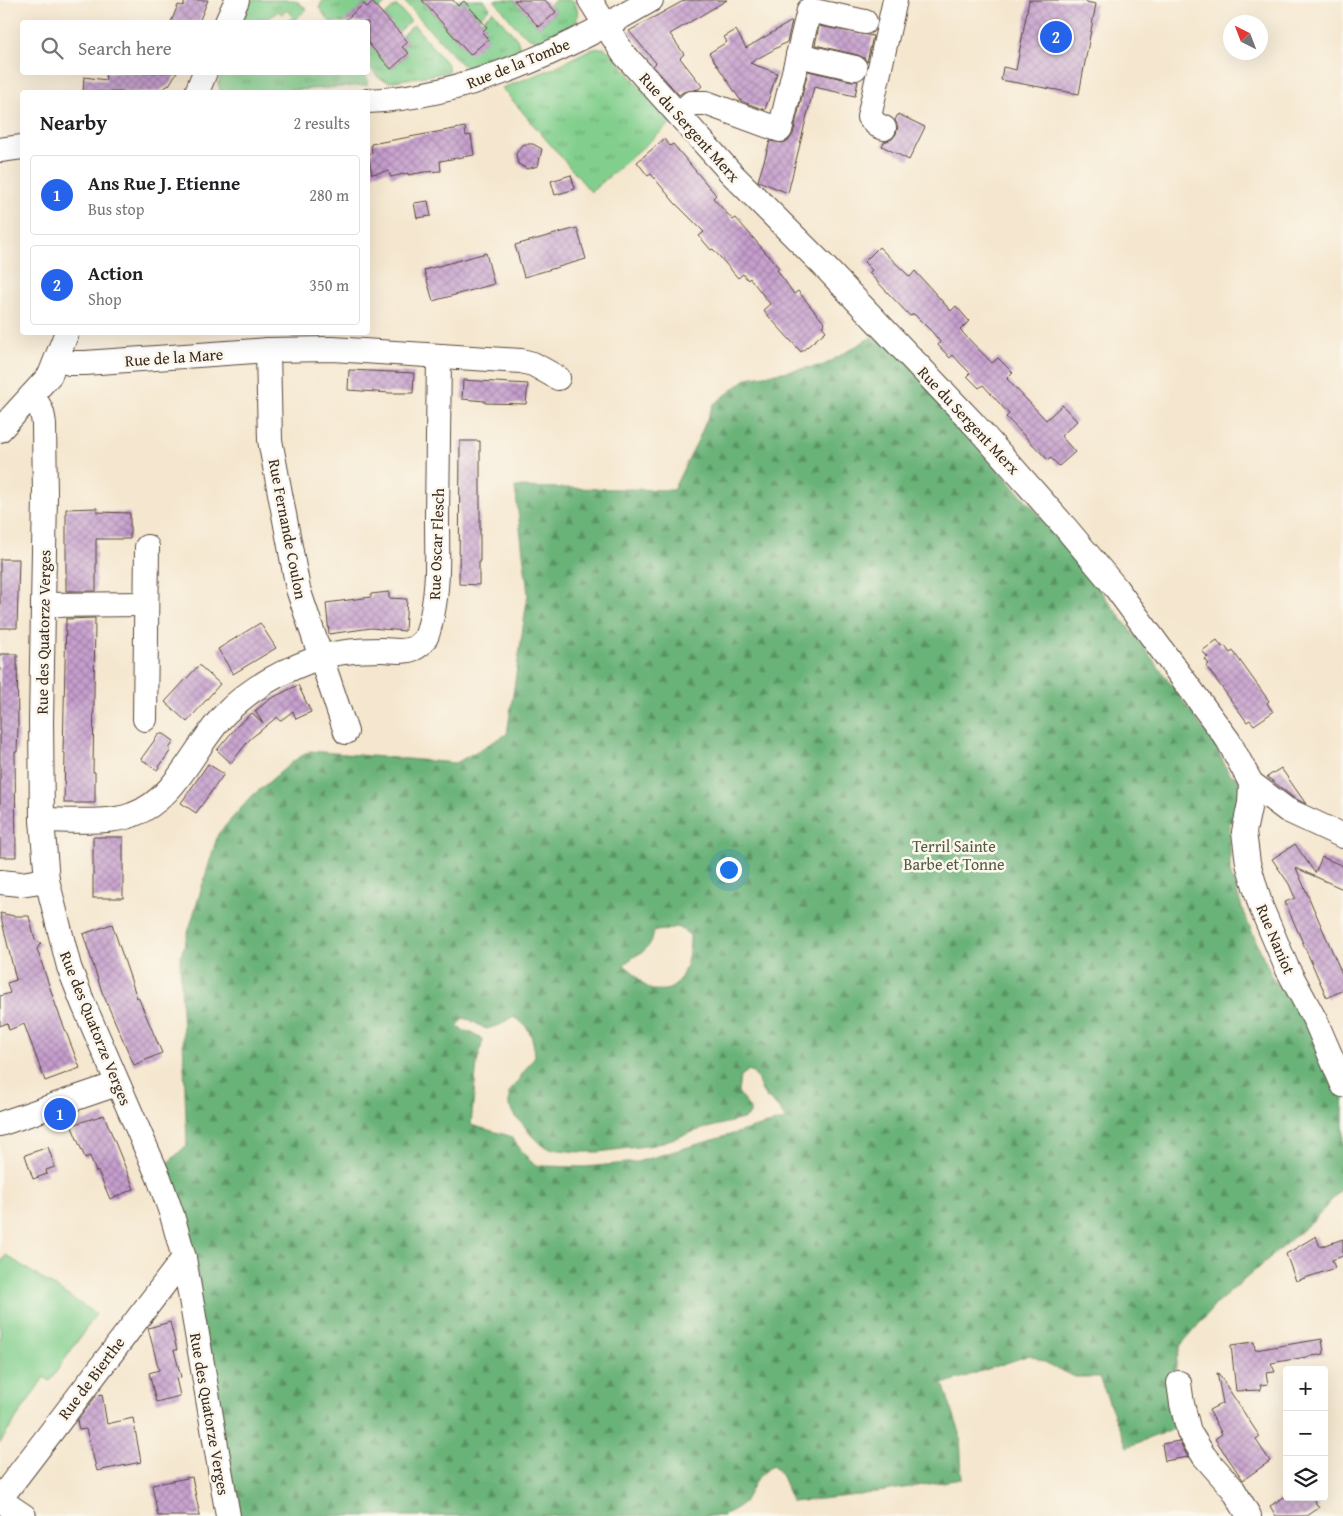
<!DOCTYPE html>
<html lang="en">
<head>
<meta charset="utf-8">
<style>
  body { margin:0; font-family:"Gentium Book Plus",serif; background:#f6f6f6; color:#202124 }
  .controls { position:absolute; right:15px; bottom:15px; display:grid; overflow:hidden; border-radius:5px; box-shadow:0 5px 20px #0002 }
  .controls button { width:45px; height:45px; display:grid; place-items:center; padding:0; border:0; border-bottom:1px solid #e0e0e0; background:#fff; color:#202124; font:25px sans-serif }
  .compass { position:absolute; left:1223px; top:15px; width:45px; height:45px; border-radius:50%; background:#fff; box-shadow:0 5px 20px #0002; rotate:318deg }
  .you { position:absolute; left:728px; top:869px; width:18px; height:18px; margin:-12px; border:4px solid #fff; border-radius:50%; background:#1a73e8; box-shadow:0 0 0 8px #1a73e833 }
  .badge { display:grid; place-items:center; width:32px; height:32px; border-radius:50%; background:#2563eb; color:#fff; font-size:16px; font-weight:700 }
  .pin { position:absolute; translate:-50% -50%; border:2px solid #fff; box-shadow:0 1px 5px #0006 }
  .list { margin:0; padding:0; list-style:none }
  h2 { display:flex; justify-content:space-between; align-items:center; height:65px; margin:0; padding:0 20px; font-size:21px }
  h2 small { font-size:16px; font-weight:400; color:#757577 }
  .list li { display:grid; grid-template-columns:32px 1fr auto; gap:15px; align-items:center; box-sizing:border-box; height:80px; margin:0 10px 10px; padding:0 10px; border:1px solid #e0e0e0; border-radius:5px }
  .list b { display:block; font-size:19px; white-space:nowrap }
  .list p { margin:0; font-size:16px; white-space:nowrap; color:#757577 }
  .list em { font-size:16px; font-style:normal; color:#757577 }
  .icon { flex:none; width:28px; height:28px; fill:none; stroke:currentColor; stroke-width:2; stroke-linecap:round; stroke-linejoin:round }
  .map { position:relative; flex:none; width:1343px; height:1516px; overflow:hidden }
  .search { position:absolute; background:#fff; box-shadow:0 5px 20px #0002; left:20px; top:20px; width:350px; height:55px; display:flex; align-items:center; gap:12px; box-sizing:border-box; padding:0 18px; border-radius:5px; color:#757577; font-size:19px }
  .panel { position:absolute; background:#fff; box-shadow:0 5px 20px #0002; left:20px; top:90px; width:350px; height:245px; border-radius:5px }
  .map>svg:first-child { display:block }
</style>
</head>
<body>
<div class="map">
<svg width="1343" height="1516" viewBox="0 0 1343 1516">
  <defs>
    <pattern id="grass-tufts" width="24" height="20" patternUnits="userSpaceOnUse" patternTransform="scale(1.25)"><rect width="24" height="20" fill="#82cf8d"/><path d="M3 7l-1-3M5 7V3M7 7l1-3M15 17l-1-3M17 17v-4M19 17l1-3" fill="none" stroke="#6ca873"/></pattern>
    <pattern id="forest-firs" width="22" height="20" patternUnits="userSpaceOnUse" patternTransform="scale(1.25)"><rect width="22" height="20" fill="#69b278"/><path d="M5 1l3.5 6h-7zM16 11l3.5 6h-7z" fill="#589162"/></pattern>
    <pattern id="building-cross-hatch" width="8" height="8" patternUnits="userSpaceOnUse" patternTransform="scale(1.25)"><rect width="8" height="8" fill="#c59ecd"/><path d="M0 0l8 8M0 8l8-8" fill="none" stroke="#a181a6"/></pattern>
  </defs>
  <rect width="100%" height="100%" fill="#fbf7ec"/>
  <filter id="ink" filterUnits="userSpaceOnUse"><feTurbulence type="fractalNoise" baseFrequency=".02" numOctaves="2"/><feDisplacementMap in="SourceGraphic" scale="10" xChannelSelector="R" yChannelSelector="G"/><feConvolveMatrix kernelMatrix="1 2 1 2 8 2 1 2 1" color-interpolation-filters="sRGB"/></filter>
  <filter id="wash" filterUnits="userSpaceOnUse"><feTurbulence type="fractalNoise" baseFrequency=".0096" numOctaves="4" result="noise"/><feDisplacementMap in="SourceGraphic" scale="20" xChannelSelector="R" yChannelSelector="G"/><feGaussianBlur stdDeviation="1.12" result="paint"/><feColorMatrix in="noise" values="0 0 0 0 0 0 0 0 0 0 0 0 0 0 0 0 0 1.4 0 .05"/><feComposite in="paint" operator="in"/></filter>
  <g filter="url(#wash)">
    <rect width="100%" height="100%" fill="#f5e7cf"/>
    <!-- grass -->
    <g fill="url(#grass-tufts)" stroke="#5e7c56">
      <polygon points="251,0 295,0 307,9 292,22 288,21 293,16 287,10 282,14 278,11 265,22 242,22"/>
      <polygon points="323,0 389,0 379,9 373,2 367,7 364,4 347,19 350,22 330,22 319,8"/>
      <polygon points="403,0 431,0 426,5 470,54 488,39 482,32 481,21 493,11 517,39 520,48 497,59 468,67 461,64"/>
      <polygon points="458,0 483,0 490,8 473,23 455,3"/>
      <path d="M 494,0 L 514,0 L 539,27 L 556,12 L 550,5 L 555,0 L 573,0 C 590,27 559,33 539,41 C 520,38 507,14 494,0 Z"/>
      <polygon points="396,5 411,21 393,37 384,27 390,22 385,15"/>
      <polygon points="414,25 447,64 449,72 389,82 379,78 368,65 368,43 391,69 408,54 402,47 408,42 402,35"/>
      <polygon points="598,48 604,48 610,52 671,123 591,192 502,88 549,70 587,51"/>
      <path d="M 222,72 L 302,72 L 305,76 L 310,73 L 363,73 C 367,76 368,80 367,85 L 265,92 L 221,92 L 218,84 Z"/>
    </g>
    <!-- forest -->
    <path fill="url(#forest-firs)" stroke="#526e4b" fill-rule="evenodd" d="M 885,329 L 965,433 L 1056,533 L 1151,657 L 1216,746 L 1229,774 L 1251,783 L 1230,823 L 1230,871 L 1244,914 L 1274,981 L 1316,1022 L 1343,1085 L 1343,1187 L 1317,1217 L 1216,1304 L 1181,1345 L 1176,1361 L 1176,1381 L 1181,1426 L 1127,1447 L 1099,1377 L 1075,1377 L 1030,1355 L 943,1384 L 960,1433 L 962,1479 L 858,1495 L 792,1502 L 782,1476 L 773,1465 L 757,1478 L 744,1503 L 723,1516 L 228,1516 L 161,1169 L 187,1145 L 180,959 L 218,834 L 252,796 L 295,760 L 310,751 L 456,763 L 507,734 L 528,594 L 515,487 L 673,490 L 698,440 L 713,405 L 747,378 L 824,365 ZM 675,927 L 680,928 L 690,935 C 691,950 685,983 669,989 C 664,991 657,990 652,990 L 643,984 L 633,972 L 624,965 C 640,949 649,956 654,931 L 667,930 ZM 512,1017 C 529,1023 534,1040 535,1056 L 509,1093 L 509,1106 L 515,1117 L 523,1124 L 531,1135 L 541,1145 L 550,1149 L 579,1152 L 598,1152 L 654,1145 L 699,1130 L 743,1119 L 750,1115 L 750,1109 L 738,1092 L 740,1077 L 749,1070 C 761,1080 756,1079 762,1091 C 768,1102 780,1104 785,1120 L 767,1124 L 637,1162 L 586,1167 L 540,1166 L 531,1162 L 510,1136 L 471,1125 L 477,1063 L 483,1040 L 472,1032 L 464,1031 L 458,1025 L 463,1018 L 470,1020 L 486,1029 L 500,1025 Z"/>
    <!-- pitch -->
    <polygon fill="#82cf8d" stroke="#5e7c56" points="6,1255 96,1314 50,1381 44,1377 0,1443 0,1264"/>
    <g id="blocks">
      <!-- building -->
      <g fill="url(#building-cross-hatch)">
        <polygon points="186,0 208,0 199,22 171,22 178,5 183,6"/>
        <polygon points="422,0 453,0 458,6 464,1 487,27 482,32 488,39 470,55"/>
        <polygon points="514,0 545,0 556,12 539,27"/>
        <polygon points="685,0 727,0 670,34 684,54 680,58 702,86 699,89 683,92 679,95 653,66 656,63 629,31"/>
        <polygon points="1029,0 1087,0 1086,2 1096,4 1079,94 1001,80 1003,67 1016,70"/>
        <polygon points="372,2 408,42 402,47 409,53 391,69 368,43 368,22 343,22 364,4 367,7"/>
        <polygon points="792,21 787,42 750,63 777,73 765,110 741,101 709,53 727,42 724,37 736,30 746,48"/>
        <polygon points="819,26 873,36 867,62 864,58 858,55 815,45"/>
        <polygon points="808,71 852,81 858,81 855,96 814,87 788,193 758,181 770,141 783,143 789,140 793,134"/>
        <polygon points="105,72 177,72 169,85 157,92 83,92 84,77 106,80"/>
        <polygon points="898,114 925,127 909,160 882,146 884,142 892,139 896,134 898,127 895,120"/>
        <polygon points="465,127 466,136 471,135 474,155 440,161 441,171 424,172 408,175 408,173 391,177 388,171 372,174 368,154 372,153 371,144"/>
        <polygon points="664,139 670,146 673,144 716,195 713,198 733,220 736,218 767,254 779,268 777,270 794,294 798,291 825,324 822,326 826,331 801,352 763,310 770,304 750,278 748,280 743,274 738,278 713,249 711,250 699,236 704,232 674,202 651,174 648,176 637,162"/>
        <polygon points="525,144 533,144 542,149 538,166 527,169 518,164 516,154 521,146"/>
        <polygon points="571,175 575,189 555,195 551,181"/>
        <polygon points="428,201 431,216 417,218 414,203"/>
        <polygon points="577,228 586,259 524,277 515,245"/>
        <polygon points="879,247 910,277 915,271 951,311 956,306 969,321 960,330 992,363 998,358 1013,373 1007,379 1046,420 1062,405 1077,421 1061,436 1075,452 1059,466 1051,458 1048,460 1006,417 1009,414 983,385 979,388 967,376 970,373 961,364 953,355 950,358 938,345 940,342 933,333 914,314 910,316 869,273 872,270 864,262"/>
        <polygon points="486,253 494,284 433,301 424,270"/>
        <polygon points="349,370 414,373 413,393 390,393 348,390"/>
        <polygon points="463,380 528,384 526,404 485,403 485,401 462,399"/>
        <polygon points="460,441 480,441 480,561 479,561 479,585 459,584"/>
        <polygon points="97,508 97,512 130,513 130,539 96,539 96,591 66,591 66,509"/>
        <polygon points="0,559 19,559 17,628 0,628"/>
        <polygon points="389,592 389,598 407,599 405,631 371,628 329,634 326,603 371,597 371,594"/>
        <polygon points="95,618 93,772 95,772 95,803 64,803 65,753 63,752 66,619"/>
        <polygon points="260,623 276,648 233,674 218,649"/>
        <polygon points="1217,640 1222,647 1224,645 1230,653 1233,651 1269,701 1267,703 1273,712 1254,725 1250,720 1247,722 1206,666 1209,664 1205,659 1208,657 1202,651"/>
        <polygon points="0,654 17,654 18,727 17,752 15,752 16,857 0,857"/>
        <polygon points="199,665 220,684 187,722 165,702"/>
        <polygon points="298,685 311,712 296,719 293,711 280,721 277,717 250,739 231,763 217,750 238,725 252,713 263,723 255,711 270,699"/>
        <polygon points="159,734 164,734 174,741 169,749 171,750 157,770 141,759"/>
        <polygon points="208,764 224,774 196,813 181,803"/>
        <polygon points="1281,768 1306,804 1294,798 1267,777"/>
        <rect x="93" y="837" width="30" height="61"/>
        <polygon points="1295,844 1315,873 1322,857 1343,866 1343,889 1296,868 1343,976 1343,990 1327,998 1285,902 1295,898 1289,884 1272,859"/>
        <polygon points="0,913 14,916 29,916 35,940 41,943 37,949 56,1006 80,1068 45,1081 24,1024 9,1030 7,1023 0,1026 0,996 10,993 7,983 16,980"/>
        <polygon points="112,924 137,998 138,997 162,1053 134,1065 102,992 83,934"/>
        <polygon points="104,1115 134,1189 110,1199 98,1171 96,1172 90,1156 85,1158 72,1127 75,1124"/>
        <polygon points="48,1147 55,1167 46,1170 47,1174 33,1179 25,1155"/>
        <polygon points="1316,1236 1320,1247 1343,1239 1343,1256 1332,1260 1335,1268 1296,1281 1286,1254"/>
        <polygon points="170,1322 177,1350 174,1350 181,1377 176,1378 180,1396 156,1402 149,1373 159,1370 148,1328"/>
        <polygon points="1322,1339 1324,1354 1271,1363 1275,1372 1266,1373 1268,1384 1260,1385 1261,1390 1236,1391 1231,1345 1254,1342 1255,1350"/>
        <polygon points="1217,1373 1218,1373 1260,1437 1256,1440 1270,1461 1243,1480 1215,1439 1222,1434 1209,1410 1223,1403"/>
        <polygon points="102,1394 107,1424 133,1418 141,1462 97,1471 86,1429 79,1430 77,1421 96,1396"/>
        <polygon points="1179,1441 1188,1457 1165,1461 1162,1444"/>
        <polygon points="192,1477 200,1516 158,1516 152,1485"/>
        <polygon points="1284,1497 1312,1497 1319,1508 1307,1516 1276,1516 1270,1506"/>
      </g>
    </g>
  </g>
  <g filter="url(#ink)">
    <use href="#blocks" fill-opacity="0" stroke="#574639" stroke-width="1"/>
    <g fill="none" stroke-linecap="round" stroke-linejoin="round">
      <defs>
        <g id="minor">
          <polyline points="590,0 623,53 731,173 823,265 974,424 1065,527 1116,588 1228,740 1251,783 1287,810 1343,836"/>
          <polyline points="227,22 237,0"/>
          <polyline points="798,55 855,68"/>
          <polyline points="197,92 205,72"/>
          <path d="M 368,101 C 469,96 565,50 651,0"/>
          <polyline points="679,114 691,103 706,103 780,130 809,10 865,22"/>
          <polyline points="884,128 877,125 869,117 895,0"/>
          <polyline points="0,150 22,147"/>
          <polyline points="268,350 270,440 298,589 346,732"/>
          <polyline points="57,359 70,363 85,363 268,350 332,349 521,361 533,364 558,378"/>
          <path d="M 31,396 C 40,405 43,412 44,425 L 45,495 L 41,721 L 42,820 L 47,880 L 69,967 L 83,1003 L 159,1178 L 172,1215 L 184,1258 L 228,1516"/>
          <polyline points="0,430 50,375 67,332"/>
          <polyline points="43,605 146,604"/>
          <polyline points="145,719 147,547"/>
          <polyline points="1251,783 1250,803 1244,832 1248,863 1261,907 1287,968 1316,1022 1343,1085"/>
          <path d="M 42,820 C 68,820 109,824 132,815 C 177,799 194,746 225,714 C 251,687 284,670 318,658 C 338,651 361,650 382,650 C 391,650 402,653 412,649 C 417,648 423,642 426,637 C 429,631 430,623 432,616 C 439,583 437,551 437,518 C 438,464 438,410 439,356"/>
          <polyline points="0,882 21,884 47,880"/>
          <polyline points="0,1124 117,1084"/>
          <polyline points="1179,1383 1182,1404 1189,1432 1204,1456 1233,1489 1249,1516"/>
          <polyline points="0,1499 184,1258"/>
          <polyline points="0,1500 24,1516"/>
        </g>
      </defs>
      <!-- minor casing -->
      <use href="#minor" stroke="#574639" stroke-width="26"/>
      <!-- minor -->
      <use href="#minor" stroke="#fff" stroke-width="24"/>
    </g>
  </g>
  <g text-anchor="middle" stroke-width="5" stroke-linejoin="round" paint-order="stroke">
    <!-- street labels -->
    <g font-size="16" fill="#3b2a1e" stroke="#fbf7ec">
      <text transform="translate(518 63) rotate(-22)" y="6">Rue de la Tombe</text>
      <text transform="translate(690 127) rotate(48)" y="6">Rue du Sergent Merx</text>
      <text transform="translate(174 357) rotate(-4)" y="6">Rue de la Mare</text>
      <text transform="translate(969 420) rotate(47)" y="6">Rue du Sergent Merx</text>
      <text transform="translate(288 529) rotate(79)" y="6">Rue Fernande Coulon</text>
      <text transform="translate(436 544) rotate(-88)" y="6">Rue Oscar Flesch</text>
      <text transform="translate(43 632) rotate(-89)" y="6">Rue des Quatorze Verges</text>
      <text transform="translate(1276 939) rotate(67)" y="6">Rue Naniot</text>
      <text transform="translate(96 1028) rotate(68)" y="6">Rue des Quatorze Verges</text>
      <text transform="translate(91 1378) rotate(-53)" y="6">Rue de Bierthe</text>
      <text transform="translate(210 1414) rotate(80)" y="6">Rue des Quatorze Verges</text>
    </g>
    <!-- park labels -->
    <g font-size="16" fill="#505c3f" stroke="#fbf7ec">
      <text x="954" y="852">Terril Sainte<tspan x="954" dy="18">Barbe et Tonne</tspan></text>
    </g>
  </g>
</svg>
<div class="controls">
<button>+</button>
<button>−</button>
<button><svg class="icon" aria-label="layers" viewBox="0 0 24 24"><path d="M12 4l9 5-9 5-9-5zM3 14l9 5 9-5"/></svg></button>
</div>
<svg class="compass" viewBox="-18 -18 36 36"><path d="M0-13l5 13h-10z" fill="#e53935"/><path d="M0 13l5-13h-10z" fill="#757577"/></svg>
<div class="you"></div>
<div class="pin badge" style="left:60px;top:1114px">1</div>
<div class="pin badge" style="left:1056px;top:37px">2</div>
<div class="search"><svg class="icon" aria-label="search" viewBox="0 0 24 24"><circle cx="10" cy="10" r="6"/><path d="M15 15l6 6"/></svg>Search here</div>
<section class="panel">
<h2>Nearby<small>2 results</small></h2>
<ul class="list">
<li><span class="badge">1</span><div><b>Ans Rue J. Etienne</b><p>Bus stop</p></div><em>280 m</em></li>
<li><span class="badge">2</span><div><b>Action</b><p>Shop</p></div><em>350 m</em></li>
</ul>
</section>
</div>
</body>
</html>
